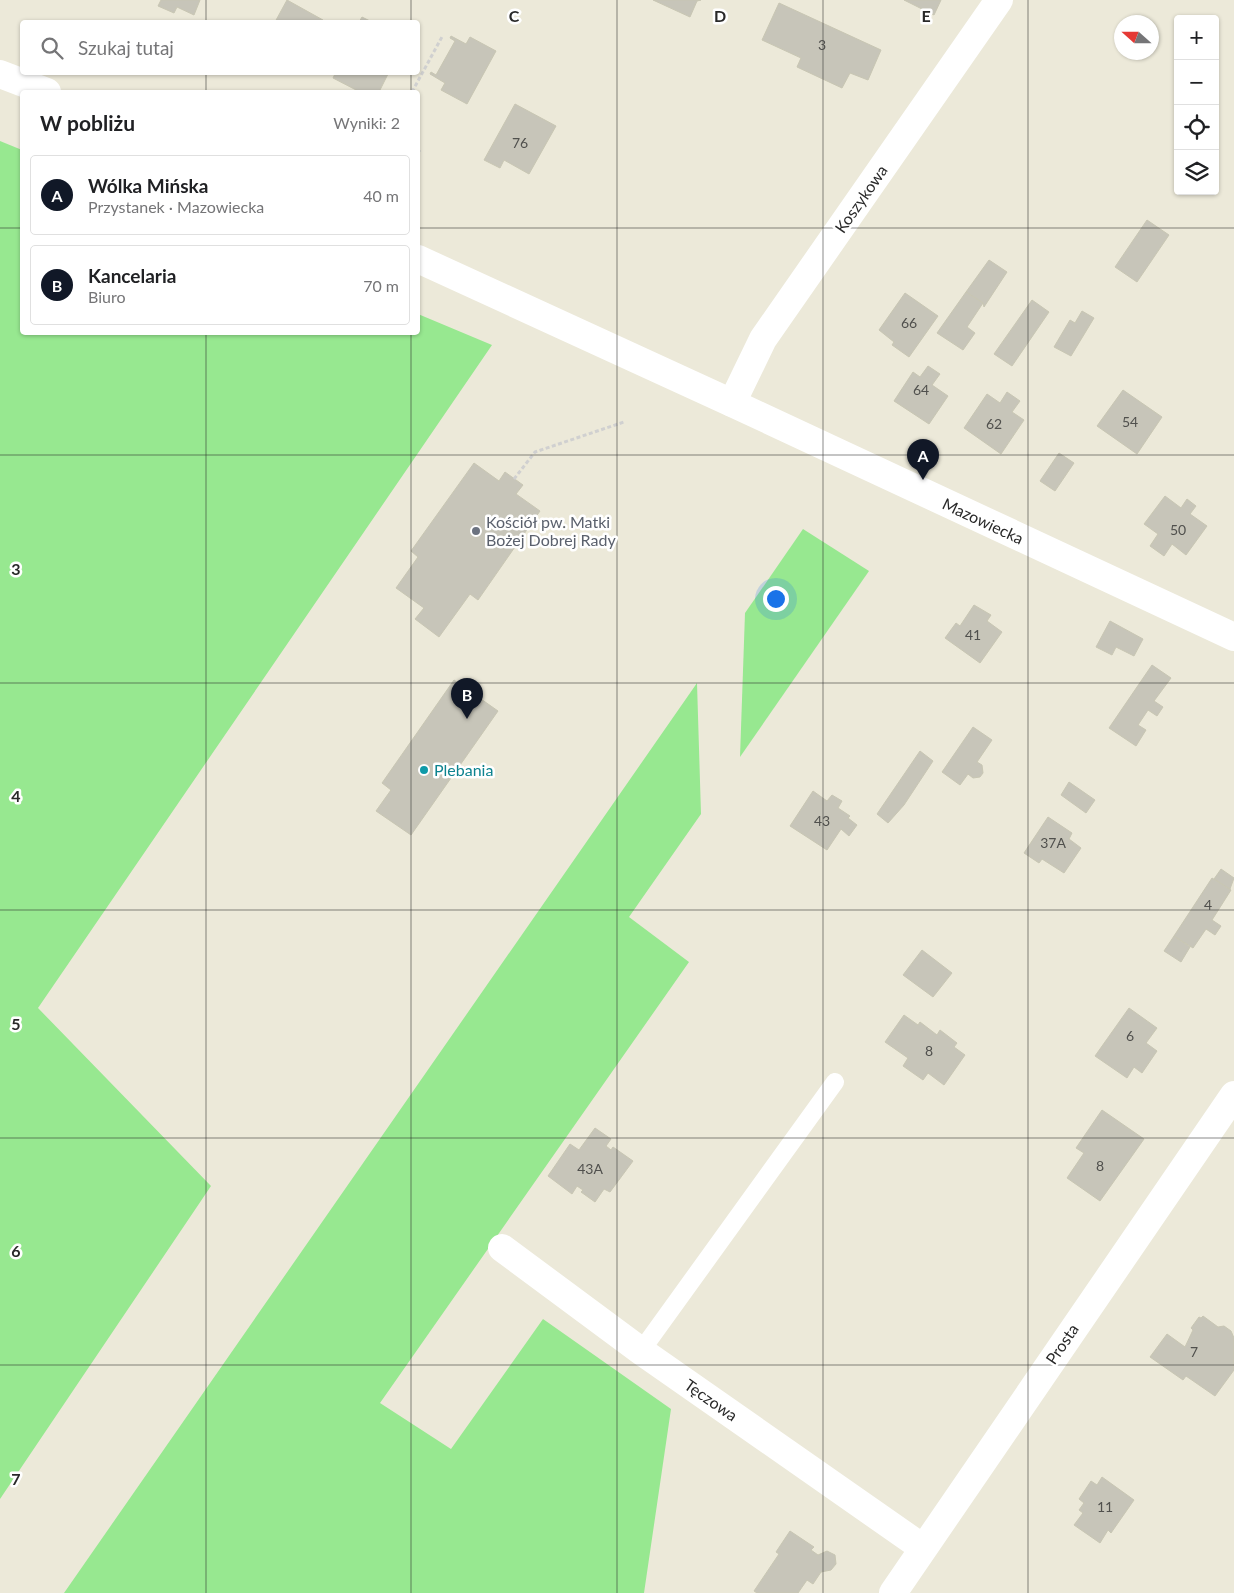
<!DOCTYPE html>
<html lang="pl">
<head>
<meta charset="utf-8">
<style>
  body { margin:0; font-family:Lato,sans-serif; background:#f2f2f2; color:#202124 }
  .controls { position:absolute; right:15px; top:15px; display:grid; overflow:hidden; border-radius:5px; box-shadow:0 1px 4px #0004 }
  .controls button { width:45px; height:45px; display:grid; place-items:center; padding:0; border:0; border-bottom:1px solid #e0e0e0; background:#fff; color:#202124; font:25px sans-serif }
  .compass { position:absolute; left:1114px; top:15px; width:45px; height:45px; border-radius:50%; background:#fff; box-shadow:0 1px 4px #0004; rotate:291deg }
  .you { position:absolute; left:775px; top:598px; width:18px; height:18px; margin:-12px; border:4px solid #fff; border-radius:50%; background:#1a73e8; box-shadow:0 0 0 8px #1a73e833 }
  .badge { display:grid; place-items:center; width:32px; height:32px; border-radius:50%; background:#111827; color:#fff; font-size:16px; font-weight:700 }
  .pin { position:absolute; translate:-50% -41px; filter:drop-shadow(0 1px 2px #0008) }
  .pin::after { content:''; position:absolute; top:26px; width:18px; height:15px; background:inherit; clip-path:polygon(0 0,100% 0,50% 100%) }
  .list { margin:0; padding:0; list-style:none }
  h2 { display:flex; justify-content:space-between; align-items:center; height:65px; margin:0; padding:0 20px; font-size:21px }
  h2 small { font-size:16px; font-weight:400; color:#757577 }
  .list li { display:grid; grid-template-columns:32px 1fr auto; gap:15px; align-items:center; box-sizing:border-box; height:80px; margin:0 10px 10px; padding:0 10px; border:1px solid #e0e0e0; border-radius:5px }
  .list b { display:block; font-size:19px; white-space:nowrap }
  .list p { margin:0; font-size:16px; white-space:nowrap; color:#757577 }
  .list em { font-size:16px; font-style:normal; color:#757577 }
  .icon { flex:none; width:28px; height:28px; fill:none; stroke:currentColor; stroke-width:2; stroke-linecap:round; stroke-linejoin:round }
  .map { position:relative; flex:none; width:1234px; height:1593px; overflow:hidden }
  .search { position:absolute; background:#fff; box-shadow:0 1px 4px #0004; left:20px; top:20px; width:400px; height:55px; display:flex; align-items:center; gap:12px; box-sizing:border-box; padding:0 18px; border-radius:5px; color:#757577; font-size:19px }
  .panel { position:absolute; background:#fff; box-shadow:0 1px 4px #0004; left:20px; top:90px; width:400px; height:245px; border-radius:5px }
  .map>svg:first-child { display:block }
</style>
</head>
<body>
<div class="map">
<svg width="1234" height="1593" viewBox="0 0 1234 1593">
  <rect width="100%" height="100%" fill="#ece9d9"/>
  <!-- green -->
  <g fill="#97e890">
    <polygon points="0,141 22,150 22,332 418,332 418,314 492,345 38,1008 211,1186 0,1499"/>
    <polygon points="803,529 869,571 740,757 745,613"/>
    <polygon points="697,683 701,814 629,917 689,962 380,1403 451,1449 543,1319 671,1409 644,1593 64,1593"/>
  </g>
  <!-- building -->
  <g fill="#c7c5b9" stroke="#c8c6b3">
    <polygon points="161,0 200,0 194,15 177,7 174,13 158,6"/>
    <polygon points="287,0 323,20 321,22 275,22"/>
    <polygon points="653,0 701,0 697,1 690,17"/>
    <polygon points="904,0 941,0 934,15"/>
    <polygon points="779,3 881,50 868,80 850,73 842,88 797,67 801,58 762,40"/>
    <polygon points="362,17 372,22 359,22"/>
    <polygon points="451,36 466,44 470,37 496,51 467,104 441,90 445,83 430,74 431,72 436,75 455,41 450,38"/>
    <polygon points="336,72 389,72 379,92 360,92 333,78"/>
    <polygon points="515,104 556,126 529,174 504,160 500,168 484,160"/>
    <polygon points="1147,220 1169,235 1137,282 1115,267"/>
    <polygon points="989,260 1007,272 984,307 983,303 966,292"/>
    <polygon points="966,292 983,303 967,327 975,333 963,350 937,333"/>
    <polygon points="905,293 938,316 909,357 892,345 894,342 879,330"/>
    <polygon points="1032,300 1049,312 1012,366 994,354"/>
    <polygon points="1082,311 1094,318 1071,356 1054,347 1070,320 1075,323"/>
    <polygon points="928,366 940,374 932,385 948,396 929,424 894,401 913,372 920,377"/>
    <polygon points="1123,390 1162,417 1137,454 1097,426"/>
    <polygon points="1007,392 1020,401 1012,412 1024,420 1001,454 964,428 987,394 1000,403"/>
    <polygon points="1059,453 1074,463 1055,491 1040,481"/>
    <polygon points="474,463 499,481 505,472 523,485 516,494 540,511 478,600 470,594 439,637 415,619 424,608 396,588 418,557 411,551"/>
    <polygon points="1165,496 1181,508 1187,499 1196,506 1190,514 1207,526 1186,555 1172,544 1164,556 1150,546 1158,534 1144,524"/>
    <polygon points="974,605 991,615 987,621 1002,632 980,663 945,638 956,623 960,626"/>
    <polygon points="1110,621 1143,639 1134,656 1116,647 1112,655 1096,647"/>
    <polygon points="1152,665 1171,678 1154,701 1163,707 1157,716 1148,710 1138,725 1146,730 1136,746 1109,728"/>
    <polygon points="454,680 498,711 411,835 376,811 391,790 382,783"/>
    <polygon points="973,727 992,740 977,762 982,765 983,773 980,777 973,778 968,774 960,785 942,772"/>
    <polygon points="920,751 933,761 904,805 888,823 877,814"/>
    <polygon points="1069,782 1095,800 1086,813 1061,795"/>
    <polygon points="813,791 827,801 832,795 842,801 838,808 850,816 848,818 857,825 849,836 841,829 827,850 790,826"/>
    <polygon points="1048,817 1072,833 1069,839 1081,848 1064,873 1042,859 1039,863 1024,853"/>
    <polygon points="1221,869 1234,878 1230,889 1214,879"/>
    <polygon points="1212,878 1231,890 1212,920 1221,926 1215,935 1206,929 1193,948 1174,936"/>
    <polygon points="1174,936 1190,947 1181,962 1164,951"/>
    <polygon points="922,950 952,973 933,997 903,975"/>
    <polygon points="1129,1008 1157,1028 1146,1043 1157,1051 1142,1073 1134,1067 1127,1078 1095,1056"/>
    <polygon points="904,1015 918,1025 920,1022 937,1035 940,1030 957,1043 954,1047 965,1055 944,1085 928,1073 923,1080 903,1066 908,1058 885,1042"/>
    <polygon points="1102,1110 1144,1139 1100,1201 1067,1178 1084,1153 1076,1148"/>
    <polygon points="595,1128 611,1139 606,1146 611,1150 613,1147 633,1161 610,1192 604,1189 595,1202 581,1192 583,1190 577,1186 572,1194 548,1176 570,1144 579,1150"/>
    <polygon points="1203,1316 1218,1327 1224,1326 1231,1331 1234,1338 1234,1370 1215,1396 1186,1376 1183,1380 1150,1357 1167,1334 1185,1347 1193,1330 1191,1328 1199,1317 1201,1318"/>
    <polygon points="1102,1477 1134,1500 1111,1533 1108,1530 1100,1543 1074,1525 1083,1513 1079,1510 1084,1503 1079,1499 1091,1481 1097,1485"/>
    <polygon points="790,1531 814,1547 811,1550 818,1555 827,1551 835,1555 836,1564 831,1570 821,1572 813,1584 807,1580 798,1593 757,1593 754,1591 779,1554 776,1552"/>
  </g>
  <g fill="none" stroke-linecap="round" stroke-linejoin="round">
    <!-- path -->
    <g stroke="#d0d0d0" stroke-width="3" stroke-dasharray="4 2.5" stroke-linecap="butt">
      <polyline points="412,92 443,35"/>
      <polyline points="418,150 420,152"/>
      <polyline points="514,479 535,452 624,422"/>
    </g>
    <!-- service -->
    <polyline stroke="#fff" stroke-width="18" points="641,1351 835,1082"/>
    <!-- minor -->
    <g stroke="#fff" stroke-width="28">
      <polyline points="732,403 763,339 999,0"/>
      <polyline points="502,1248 641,1351 923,1548"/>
    </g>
    <!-- tertiary -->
    <g stroke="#fff" stroke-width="28">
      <polyline points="0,74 47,92"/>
      <polyline points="418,259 732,403 1234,637"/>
      <polyline points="893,1593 1234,1095"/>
    </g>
  </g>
  <!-- grid -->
  <path fill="none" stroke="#292929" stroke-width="1" stroke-opacity="0.55" d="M 206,0 L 206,22M 411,0 L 411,22M 617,0 L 617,1593M 823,0 L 823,1593M 1028,0 L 1028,1593M 206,72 L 206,92M 411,72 L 411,92M 0,228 L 22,228M 418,228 L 1234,228M 206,332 L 206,1593M 411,332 L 411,1593M 0,455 L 1234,455M 0,683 L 1234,683M 0,910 L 1234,910M 0,1138 L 1234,1138M 0,1365 L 1234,1365"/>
  <!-- markers -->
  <circle fill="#6b7280" stroke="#fff" stroke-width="2" cx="476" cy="531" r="5"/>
  <circle fill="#0f9aa8" stroke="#fff" stroke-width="2" cx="424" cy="770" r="5"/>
  <g text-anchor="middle" stroke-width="5" stroke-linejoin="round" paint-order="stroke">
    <!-- number labels -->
    <g font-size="14" fill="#50504d">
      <text x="822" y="50">3</text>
      <text x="520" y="148">76</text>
      <text x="909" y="328">66</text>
      <text x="921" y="395">64</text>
      <text x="1130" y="427">54</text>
      <text x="994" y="429">62</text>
      <text x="1178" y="535">50</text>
      <text x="973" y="640">41</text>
      <text x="822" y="826">43</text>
      <text x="1053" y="848">37A</text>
      <text x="1208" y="910">4</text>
      <text x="1130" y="1041">6</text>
      <text x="929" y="1056">8</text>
      <text x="1100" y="1171">8</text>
      <text x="590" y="1174">43A</text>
      <text x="1194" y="1357">7</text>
      <text x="1105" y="1512">11</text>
    </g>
    <!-- street labels -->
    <g font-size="16" fill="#292929" stroke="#fff">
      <text transform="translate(861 199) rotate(-55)" y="6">Koszykowa</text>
      <text transform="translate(983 521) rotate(25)" y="6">Mazowiecka</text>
      <text transform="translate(1062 1344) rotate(-56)" y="6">Prosta</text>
      <text transform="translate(711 1400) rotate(35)" y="6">Tęczowa</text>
    </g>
    <!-- worship labels -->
    <g font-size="16" fill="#5b616d" stroke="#fff" text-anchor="start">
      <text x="486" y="528">Kościół pw. Matki<tspan x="486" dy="18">Bożej Dobrej Rady</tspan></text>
    </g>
    <!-- culture labels -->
    <g font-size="16" fill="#0d838f" stroke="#fff" text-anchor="start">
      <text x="434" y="776">Plebania</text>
    </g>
  </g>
  <g font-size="16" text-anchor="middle" font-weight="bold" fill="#292929" stroke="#fff" stroke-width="5" stroke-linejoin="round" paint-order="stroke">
    <text x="514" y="22">C</text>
    <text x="720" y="22">D</text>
    <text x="926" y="22">E</text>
    <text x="16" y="575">3</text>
    <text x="16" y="802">4</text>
    <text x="16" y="1030">5</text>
    <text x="16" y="1257">6</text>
    <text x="16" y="1485">7</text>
  </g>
</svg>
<div class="controls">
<button>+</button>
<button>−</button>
<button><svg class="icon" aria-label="locate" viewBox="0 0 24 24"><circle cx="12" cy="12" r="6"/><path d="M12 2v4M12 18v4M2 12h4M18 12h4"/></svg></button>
<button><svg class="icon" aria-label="layers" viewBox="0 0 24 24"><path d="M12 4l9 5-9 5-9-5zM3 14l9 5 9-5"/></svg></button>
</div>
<svg class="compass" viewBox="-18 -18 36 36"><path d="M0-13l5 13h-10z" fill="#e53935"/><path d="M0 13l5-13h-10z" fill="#757577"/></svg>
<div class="you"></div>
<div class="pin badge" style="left:923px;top:480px">A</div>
<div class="pin badge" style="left:467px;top:719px">B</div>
<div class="search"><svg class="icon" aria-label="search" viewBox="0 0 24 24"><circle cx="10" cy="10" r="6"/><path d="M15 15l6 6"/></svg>Szukaj tutaj</div>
<section class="panel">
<h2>W pobliżu<small>Wyniki: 2</small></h2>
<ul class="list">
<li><span class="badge">A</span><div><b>Wólka Mińska</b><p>Przystanek · Mazowiecka</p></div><em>40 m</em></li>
<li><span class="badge">B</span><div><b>Kancelaria</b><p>Biuro</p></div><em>70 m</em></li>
</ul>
</section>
</div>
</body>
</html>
